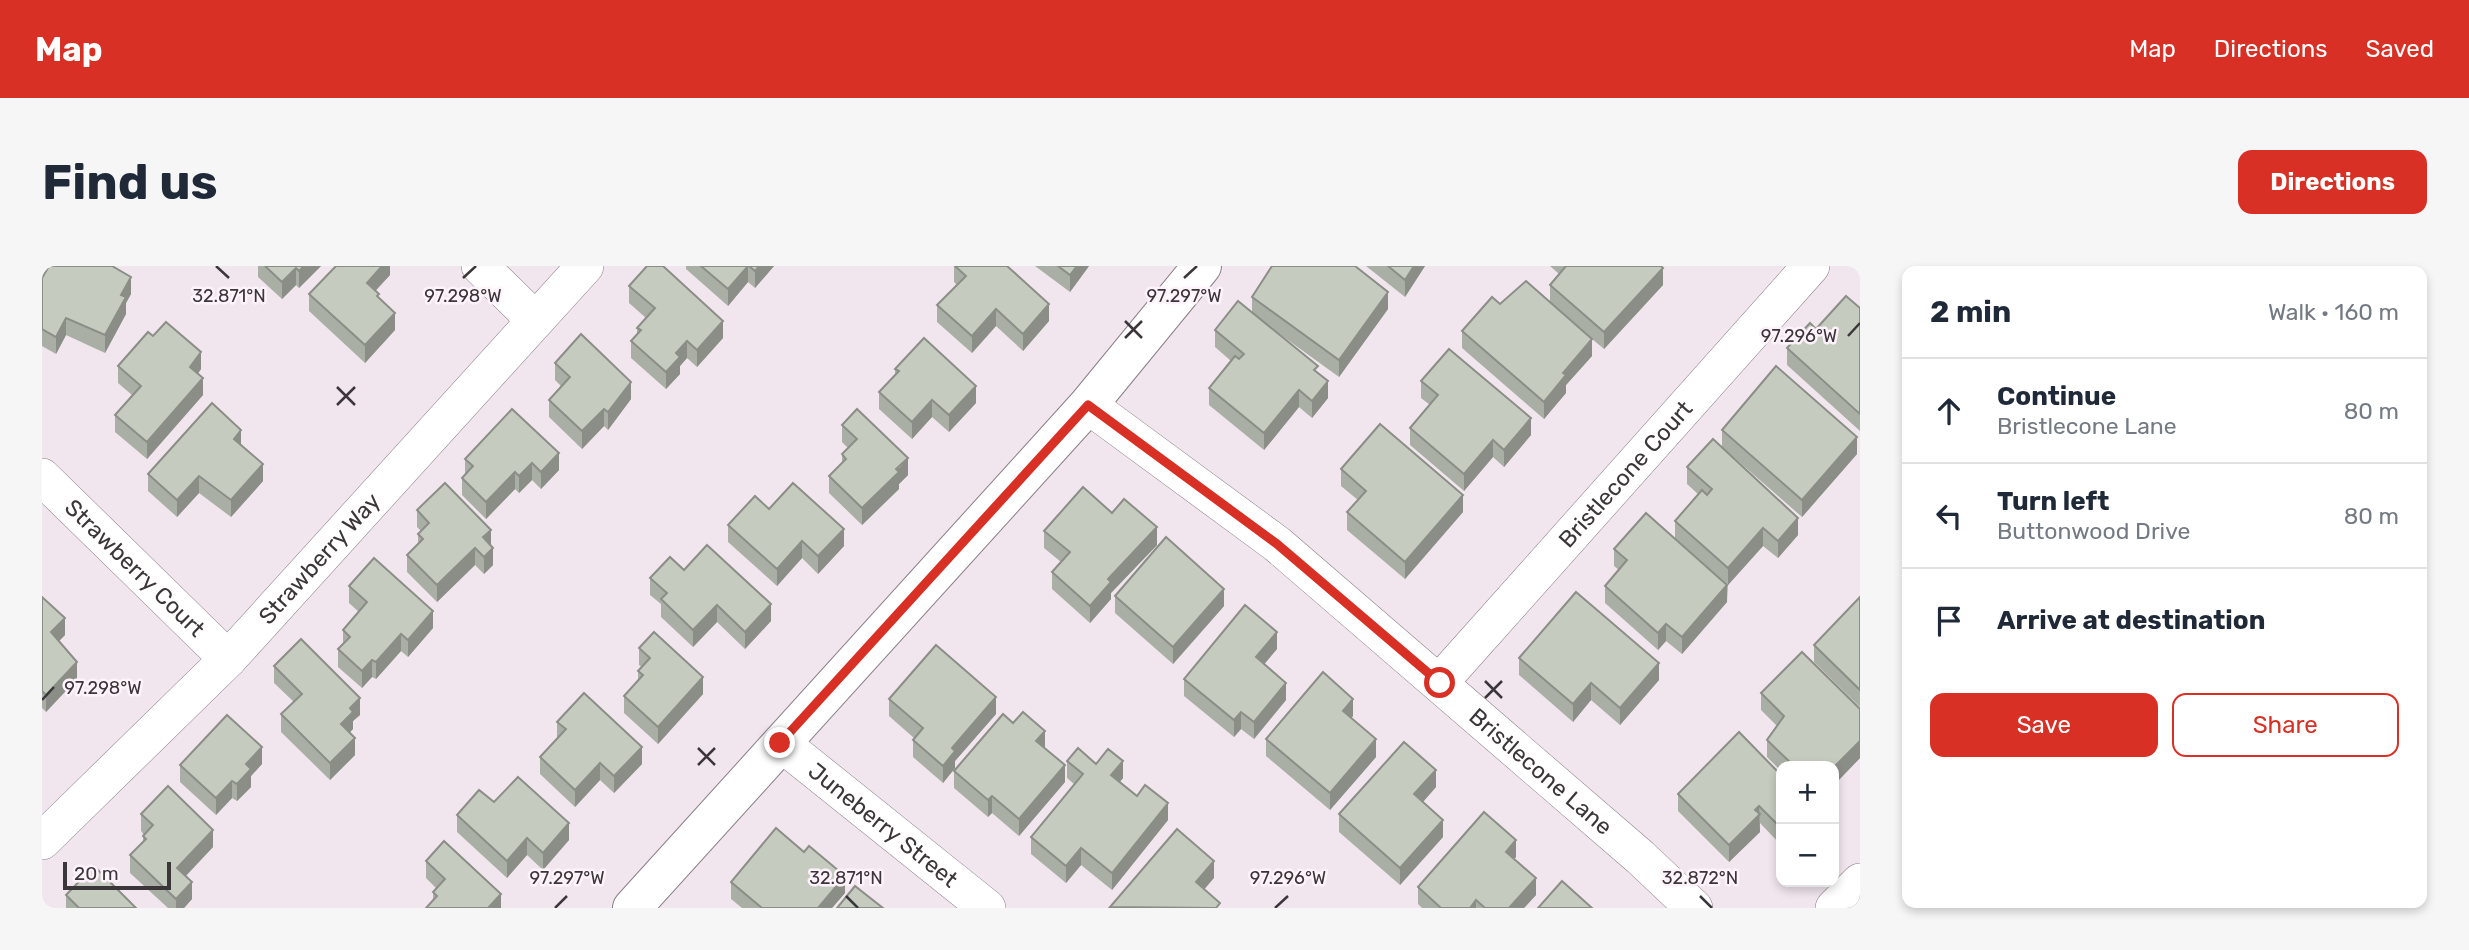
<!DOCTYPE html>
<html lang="en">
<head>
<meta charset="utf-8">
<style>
  body { margin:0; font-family:Rubik,sans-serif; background:#f6f6f7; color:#1f2937 }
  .controls { position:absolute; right:21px; bottom:21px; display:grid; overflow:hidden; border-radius:14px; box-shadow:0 4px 10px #0003 }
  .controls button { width:63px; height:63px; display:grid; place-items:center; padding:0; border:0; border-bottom:2px solid #e0e1e3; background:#fff; color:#1f2937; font:35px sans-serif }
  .scale { position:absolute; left:21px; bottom:18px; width:108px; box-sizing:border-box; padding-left:7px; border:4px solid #3b3639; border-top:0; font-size:19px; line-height:24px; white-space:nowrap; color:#3b3639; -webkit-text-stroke:5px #fff3fb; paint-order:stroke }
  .stop { position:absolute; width:21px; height:21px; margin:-16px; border:5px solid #d93025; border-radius:50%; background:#fff }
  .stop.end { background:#d93025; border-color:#fff; box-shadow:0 2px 7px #0008 }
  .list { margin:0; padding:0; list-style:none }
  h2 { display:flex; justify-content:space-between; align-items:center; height:91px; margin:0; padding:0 28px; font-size:30px }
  h2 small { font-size:23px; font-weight:400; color:#747a83 }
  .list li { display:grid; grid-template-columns:46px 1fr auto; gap:21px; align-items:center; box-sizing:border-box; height:105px; padding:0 28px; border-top:2px solid #e0e1e3 }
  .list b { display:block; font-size:26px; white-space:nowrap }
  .list p { margin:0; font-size:23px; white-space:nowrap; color:#747a83 }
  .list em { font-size:23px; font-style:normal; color:#747a83 }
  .actions { display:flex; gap:14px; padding:21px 28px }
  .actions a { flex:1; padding:16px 0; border:2px solid #d93025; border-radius:14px; text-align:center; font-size:24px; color:#d93025 }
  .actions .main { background:#d93025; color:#fff }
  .icon { flex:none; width:38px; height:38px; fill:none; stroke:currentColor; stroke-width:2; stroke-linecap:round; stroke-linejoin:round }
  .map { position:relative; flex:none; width:1818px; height:642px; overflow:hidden; border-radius:14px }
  header { display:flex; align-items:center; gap:42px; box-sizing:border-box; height:98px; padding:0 35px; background:#d93025; color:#fff }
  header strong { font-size:33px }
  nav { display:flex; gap:38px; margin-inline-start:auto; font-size:24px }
  .intro { display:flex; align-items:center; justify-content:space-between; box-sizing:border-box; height:168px; padding:0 42px }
  h1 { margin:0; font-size:49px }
  .button { padding:18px 32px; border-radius:14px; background:#d93025; color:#fff; font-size:24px; font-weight:700 }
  main { display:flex; gap:42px; padding:0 42px }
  aside { flex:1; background:#fff; border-radius:14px; box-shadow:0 4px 10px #0003 }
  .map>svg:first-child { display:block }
</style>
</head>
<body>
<header>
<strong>Map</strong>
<nav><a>Map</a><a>Directions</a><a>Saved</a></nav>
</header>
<div class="intro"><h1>Find us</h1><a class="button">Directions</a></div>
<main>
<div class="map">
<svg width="1818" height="642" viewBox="0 0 1818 642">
  <rect width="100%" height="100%" fill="#f2e6ee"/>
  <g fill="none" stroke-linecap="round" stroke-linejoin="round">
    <defs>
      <g id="minor">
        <polyline points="438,0 492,53"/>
        <path id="s1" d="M 1046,139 L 1235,278 L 1598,591 L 1652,642"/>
        <path id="s2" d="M 0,211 L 186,393"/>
        <path id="s3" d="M 1397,417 L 1769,0"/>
        <path id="s4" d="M 739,477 L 945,642"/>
        <path id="s5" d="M 0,575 L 186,393 L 543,0"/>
        <polyline points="1792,642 1818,616"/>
      </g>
      <polyline id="tertiary" points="590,642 1046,139 1160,0"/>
    </defs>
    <!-- minor casing -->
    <use href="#minor" stroke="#897f86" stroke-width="38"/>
    <!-- tertiary casing -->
    <use href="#tertiary" stroke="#897f86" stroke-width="40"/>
    <!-- minor -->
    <use href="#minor" stroke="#fff" stroke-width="37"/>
    <!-- tertiary -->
    <use href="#tertiary" stroke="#fff" stroke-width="38"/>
  </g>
  <!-- wall -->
  <g fill="#aaafa5">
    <polygon points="216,0 279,0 257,22 254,19 240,33 216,11"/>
    <polygon points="348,0 348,9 333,25 353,64 323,97 267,45 267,28"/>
    <polygon points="644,0 732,0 713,22 706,16 686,40 644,3"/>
    <polygon points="912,0 965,0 1007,55 981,85 954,60 930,87 895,56 895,39 915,19 912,16"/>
    <polygon points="993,0 1047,0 1028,26"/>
    <polygon points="1324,0 1383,0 1363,31"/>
    <polygon points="1508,0 1619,0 1621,19 1562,83 1550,73 1550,90 1524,119 1524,127 1502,153 1420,82 1420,65 1458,38 1508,36 1508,19 1517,8"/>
    <polygon points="0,12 89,28 84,37 84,48 63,87 24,69 14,88 0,80"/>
    <polygon points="587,20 681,72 655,101 645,92 638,100 638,108 624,123 589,92 589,75 595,69 595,62 604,52 587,37"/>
    <polygon points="1210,31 1346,43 1297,111 1232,64 1276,107 1286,132 1270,152 1257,141 1222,184 1167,139 1167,122 1189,95 1173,81 1173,64 1210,46"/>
    <polygon points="1818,42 1818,165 1745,99 1745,82 1774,63"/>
    <polygon points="513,97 589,133 566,164 562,160 540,183 507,151 507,134 519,120 513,114"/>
    <polygon points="76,100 159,103 156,108 161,129 105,193 73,166 73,149 90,129 76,117"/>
    <polygon points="853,103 934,137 907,166 890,151 870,173 837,143 837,126 853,109"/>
    <polygon points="1379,115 1489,169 1462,201 1451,191 1422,225 1368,179 1368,162 1388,139 1379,132"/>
    <polygon points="470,143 517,204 499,223 490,214 477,227 473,223 444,253 420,229 420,212 423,209 423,193"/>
    <polygon points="800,159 866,209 857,218 857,223 820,259 787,227 787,210 800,197 800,188 806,182 800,176"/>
    <polygon points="1680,164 1815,188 1760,251 1680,181"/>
    <polygon points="199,179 221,215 189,251 157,227 135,251 106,225 106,208"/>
    <polygon points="1645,201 1756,269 1736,292 1721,280 1686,319 1685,336 1640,388 1624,375 1616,384 1563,337 1563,320 1577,304 1572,300 1572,283 1633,272 1633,255 1656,228 1645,218"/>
    <polygon points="1299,203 1421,246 1363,313 1305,264 1305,246 1316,234 1299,220"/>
    <polygon points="727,243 802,280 776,308 760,292 735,320 686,276 686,259"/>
    <polygon points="375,244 449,279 451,299 442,308 433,299 395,336 365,306 365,289 376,278 376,268 379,265 375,261"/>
    <polygon points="1070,247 1115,279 1069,327 1069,333 1048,357 1010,323 1010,306 1019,296 1002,282 1002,265"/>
    <polygon points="642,304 729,355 703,383 675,356 651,381 619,351 619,338 608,329 608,312"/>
    <polygon points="307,320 391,362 366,391 359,385 334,413 330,411 320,422 296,401 296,383 301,379 301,364 317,346 307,337"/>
    <polygon points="1073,330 1182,340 1131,398 1073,347"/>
    <polygon points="0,331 23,369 17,375 35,413 4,446 0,442"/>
    <polygon points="1818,331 1818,441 1772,396 1772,379"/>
    <polygon points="597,382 661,428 616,478 582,447 582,430 596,415 596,405 600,401 597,399"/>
    <polygon points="1235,383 1222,398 1244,434 1212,473 1199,463 1192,471 1142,430 1142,413"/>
    <polygon points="1477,392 1617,414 1578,459 1549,434 1531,456 1477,409"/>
    <polygon points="232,400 318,449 311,455 311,463 308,466 313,489 288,514 239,466 239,448 252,436 232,417"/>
    <polygon points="1719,427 1818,492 1792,519 1792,500 1739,500 1739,505 1725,491 1725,474 1735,460 1719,444"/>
    <polygon points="847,433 954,448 913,495 913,502 901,517 871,491 871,474 872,472 847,450"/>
    <polygon points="1311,450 1309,452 1334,491 1288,544 1224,490 1224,473"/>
    <polygon points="515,456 600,498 572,527 558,514 533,541 498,508 498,491 515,472"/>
    <polygon points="1003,482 1023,516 977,570 950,547 946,551 912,522 912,505"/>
    <polygon points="1025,495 1054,498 1081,512 1078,516 1126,554 1070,624 1039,599 1024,617 989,588 989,571 1032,518 1025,512"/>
    <polygon points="220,498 209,510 209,521 195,535 190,532 174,549 138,516 138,499"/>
    <polygon points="1739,509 1739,579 1718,557 1718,566 1687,596 1636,545 1636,528"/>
    <polygon points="1394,521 1381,536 1401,571 1358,619 1297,566 1297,548"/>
    <polygon points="452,536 527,574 501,604 485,589 465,612 415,566 415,549"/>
    <polygon points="99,548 171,581 144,610 150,633 142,642 126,642 88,607 88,589 101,576 101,570 102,569 99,565"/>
    <polygon points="762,586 803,627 790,642 700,642 689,633 689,616"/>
    <polygon points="1474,591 1472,593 1494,629 1482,642 1380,642 1376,638 1376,621"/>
    <polygon points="384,595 459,642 391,634 391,626 394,622 384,612"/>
    <polygon points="24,629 94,642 24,642"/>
  </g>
  <!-- shaded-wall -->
  <g fill="#8b8e86">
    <polygon points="262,0 279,0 257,22 257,5"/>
    <polygon points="340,0 348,0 348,9 325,34 325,17"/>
    <polygon points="706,0 706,16 686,40 686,23"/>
    <polygon points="717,0 732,0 713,22 713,5"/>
    <polygon points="1035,0 1047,0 1028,26 1028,9"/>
    <polygon points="1372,0 1383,0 1363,31 1363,14"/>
    <polygon points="254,2 254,19 240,33 240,16"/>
    <polygon points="1621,2 1621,19 1562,83 1562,66"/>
    <polygon points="89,11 89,28 84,37 84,48 63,87 63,69 79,29"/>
    <polygon points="1346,26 1346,43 1297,111 1297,94"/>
    <polygon points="1007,38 1007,55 981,85 981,68"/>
    <polygon points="954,43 954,60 930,87 930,70"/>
    <polygon points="353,47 353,64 323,97 323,79"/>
    <polygon points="24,52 24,69 14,88 14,71"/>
    <polygon points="681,55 681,72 655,101 655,84"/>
    <polygon points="1550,73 1550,90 1524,119 1524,127 1502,153 1502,136 1521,107"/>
    <polygon points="645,75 645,92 638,100 638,108 624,123 624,106 634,87"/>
    <polygon points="159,86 159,103 148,118 148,101"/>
    <polygon points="161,112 161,129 105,193 105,176"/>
    <polygon points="1286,115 1286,132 1270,152 1270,135"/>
    <polygon points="589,116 589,133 566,164 566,146"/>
    <polygon points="934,120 934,137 907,166 907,149"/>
    <polygon points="1257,124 1257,141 1222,184 1222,167"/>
    <polygon points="890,134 890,151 870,173 870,156"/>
    <polygon points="562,143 562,160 540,183 540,165"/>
    <polygon points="1489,152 1489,169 1462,201 1462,184"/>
    <polygon points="199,164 199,181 192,173"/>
    <polygon points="1815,171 1815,188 1760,251 1760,234"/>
    <polygon points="1451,174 1451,191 1422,225 1422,208"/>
    <polygon points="517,187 517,204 499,223 499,206"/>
    <polygon points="866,192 866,209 857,218 857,223 820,259 820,242"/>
    <polygon points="490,197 490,214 477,227 477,210"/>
    <polygon points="221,198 221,215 189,251 189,234"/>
    <polygon points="473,206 473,223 444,253 444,236"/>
    <polygon points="157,210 157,227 135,251 135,234"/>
    <polygon points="1421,229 1421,246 1363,313 1363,296"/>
    <polygon points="1756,252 1756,269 1736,292 1736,275"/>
    <polygon points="1115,261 1115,279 1069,327 1069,333 1048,357 1048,340 1066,313"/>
    <polygon points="1721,262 1721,280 1686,319 1686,302"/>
    <polygon points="802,263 802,280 776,308 776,290"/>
    <polygon points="449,264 449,281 441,271"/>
    <polygon points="760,275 760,292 735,320 735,303"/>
    <polygon points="433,282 433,299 395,336 395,319"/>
    <polygon points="451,282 451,299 442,308 442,291"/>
    <polygon points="1685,319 1685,336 1640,388 1640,371"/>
    <polygon points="1182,323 1182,340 1131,398 1131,381"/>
    <polygon points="729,338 729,355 703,383 703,366"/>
    <polygon points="675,339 675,356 651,381 651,364"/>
    <polygon points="391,345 391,362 366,391 366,374"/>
    <polygon points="23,352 23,369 9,383 9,366"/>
    <polygon points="1624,358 1624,375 1616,384 1616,367"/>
    <polygon points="1235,366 1235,383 1214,408 1214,391"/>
    <polygon points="359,368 359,385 334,413 334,396"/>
    <polygon points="330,394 330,411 320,422 320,405"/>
    <polygon points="35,396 35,413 4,446 4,429"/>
    <polygon points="1617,397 1617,414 1578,459 1578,442"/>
    <polygon points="661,411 661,428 616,478 616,461"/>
    <polygon points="1244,417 1244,434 1212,473 1212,456"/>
    <polygon points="1549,417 1549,434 1531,456 1531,438"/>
    <polygon points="954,431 954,448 913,495 913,502 901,517 901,500 910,482"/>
    <polygon points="318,432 318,449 311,455 311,463 299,475 299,458 308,442"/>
    <polygon points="1311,433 1311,450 1301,462 1301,445"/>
    <polygon points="1199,446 1199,463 1192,471 1192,454"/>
    <polygon points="1003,465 1003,482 994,475"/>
    <polygon points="313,472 313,489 288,514 288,497"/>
    <polygon points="1334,473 1334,491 1288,544 1288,527"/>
    <polygon points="1818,475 1818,492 1792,519 1792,501"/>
    <polygon points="220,481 220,498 209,510 209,521 195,535 195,518 204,498"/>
    <polygon points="600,481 600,498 572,527 572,510"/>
    <polygon points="1081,495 1081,512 1069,526 1069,509"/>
    <polygon points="558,497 558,514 533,541 533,524"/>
    <polygon points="1023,499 1023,516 977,570 977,553"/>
    <polygon points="1394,504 1394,521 1372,546 1372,528"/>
    <polygon points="190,515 190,532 174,549 174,532"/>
    <polygon points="950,530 950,547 946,551 946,534"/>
    <polygon points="1126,537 1126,554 1070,624 1070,607"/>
    <polygon points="1717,540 1718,566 1687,596 1687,579"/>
    <polygon points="1401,554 1401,571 1358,619 1358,602"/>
    <polygon points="527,557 527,574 501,604 501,587"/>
    <polygon points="171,564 171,581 135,619 135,602"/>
    <polygon points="485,572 485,589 465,612 465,595"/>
    <polygon points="1474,574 1474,591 1464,603 1464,586"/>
    <polygon points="1039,582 1039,599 1024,617 1024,600"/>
    <polygon points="1172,595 1172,612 1154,633 1154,616"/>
    <polygon points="803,610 803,627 790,642 776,642"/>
    <polygon points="1494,612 1494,629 1482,642 1467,642"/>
    <polygon points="150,616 150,633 142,642 134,642 134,633"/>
    <polygon points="459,628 459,642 446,642"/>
    <polygon points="1434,634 1434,642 1428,642"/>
  </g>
  <!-- building -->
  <g fill="#c6cbc0" stroke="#8b8e86" stroke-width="2">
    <polygon points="7,0 70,0 89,11 79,29 84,31 63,69 24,52 14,71 0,63 0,12"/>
    <polygon points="223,0 262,0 257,5 254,2 240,16"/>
    <polygon points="294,0 340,0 325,17 337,28 335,30 353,47 323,79 267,28"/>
    <polygon points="605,0 621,0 681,55 655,84 645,75 634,87 638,91 624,106 589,75 599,64 595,62 613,42 587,20"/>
    <polygon points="659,0 706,0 686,23"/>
    <polygon points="707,0 717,0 713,5"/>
    <polygon points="913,0 965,0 1007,38 981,68 954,43 930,70 895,39 924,10"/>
    <polygon points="1016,0 1035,0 1028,9"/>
    <polygon points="1230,0 1313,0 1346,26 1297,94 1210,31"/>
    <polygon points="1346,0 1372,0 1363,14"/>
    <polygon points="1524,0 1619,0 1621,2 1562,66 1508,19"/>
    <polygon points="1484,15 1550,73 1521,107 1524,109 1502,136 1420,65 1450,31 1458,38"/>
    <polygon points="1804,30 1818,42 1818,148 1745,82 1768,57 1774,63"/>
    <polygon points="1196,35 1276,100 1272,104 1286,115 1270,135 1257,124 1222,167 1167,122 1193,90 1197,93 1202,88 1173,64"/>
    <polygon points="124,56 159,86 148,101 161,112 105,176 73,149 99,120 76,100 106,66 111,70"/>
    <polygon points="539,68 589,116 566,146 562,143 540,165 507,134 528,111 513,97"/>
    <polygon points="882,72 934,120 907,149 890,134 870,156 837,126 857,105 853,103"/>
    <polygon points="1407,83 1489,152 1462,184 1451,174 1422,208 1368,162 1396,129 1379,115"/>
    <polygon points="1734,100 1815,171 1760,234 1680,164"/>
    <polygon points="170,137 199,164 192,173 221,198 189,234 157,210 135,234 106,208"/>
    <polygon points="470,143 517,187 499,206 490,197 477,210 473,206 444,236 420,212 431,200 423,193"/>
    <polygon points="815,143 866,192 854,203 857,206 820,242 787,210 804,193 800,188 815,173 800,159"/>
    <polygon points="1338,158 1421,229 1363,296 1305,246 1324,225 1299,203"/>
    <polygon points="1671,173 1756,252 1736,275 1721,262 1686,302 1633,255 1660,224 1665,229 1670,223 1645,201"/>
    <polygon points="403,217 449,264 441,271 451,282 442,291 433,282 395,319 365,289 381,273 376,268 387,257 375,244"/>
    <polygon points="751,217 802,263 776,290 760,275 735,303 686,259 713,230 727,243"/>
    <polygon points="1041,221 1070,247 1082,233 1115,261 1066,313 1069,316 1048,340 1010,306 1028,286 1002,265"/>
    <polygon points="1604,247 1685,319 1640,371 1624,358 1616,367 1563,320 1585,294 1572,283"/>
    <polygon points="1124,271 1182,323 1131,381 1073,330"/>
    <polygon points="665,279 729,338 703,366 675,339 651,364 619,333 625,327 608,312 628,291 642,304"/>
    <polygon points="332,292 391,345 366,374 359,368 334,396 330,394 320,405 296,383 308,371 301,364 325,336 307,320"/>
    <polygon points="1534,326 1617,397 1578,442 1549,417 1531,438 1477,392"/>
    <polygon points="0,331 23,352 9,366 35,396 4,429 0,425"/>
    <polygon points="1818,331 1818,424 1772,379"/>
    <polygon points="1203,339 1235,366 1214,391 1244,417 1212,456 1199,446 1192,454 1142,413"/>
    <polygon points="612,366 661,411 616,461 582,430 601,409 596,405 608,392 597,382"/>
    <polygon points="259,373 318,432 308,442 311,446 299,458 313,472 288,497 239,448 260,428 232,400"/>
    <polygon points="894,379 954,431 910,482 913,485 901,500 871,474 881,462 847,433"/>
    <polygon points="1760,386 1818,443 1818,475 1792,501 1792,500 1752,500 1725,474 1742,450 1719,427"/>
    <polygon points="1281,406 1311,433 1301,445 1334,473 1288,527 1224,473"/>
    <polygon points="542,427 600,481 572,510 558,497 533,524 498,491 524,463 515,456"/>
    <polygon points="981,446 1003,465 994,475 1023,499 977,553 950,530 946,534 912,505 961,448 971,457"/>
    <polygon points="185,449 220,481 204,498 209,503 195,518 190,515 174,532 138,499"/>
    <polygon points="1697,466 1739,509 1739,562 1717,540 1713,544 1718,548 1687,579 1636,528"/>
    <polygon points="1362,476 1394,504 1372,528 1401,554 1358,602 1297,548"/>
    <polygon points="1036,482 1054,498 1066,483 1081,495 1069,509 1095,530 1103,519 1126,537 1070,607 1039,582 1024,600 989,571 1041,508 1025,495"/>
    <polygon points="476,511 527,557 501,587 485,572 465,595 415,549 437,524 452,536"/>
    <polygon points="126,520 171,564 135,602 150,616 134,633 88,589 104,573 101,570 111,559 99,548"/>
    <polygon points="1442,546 1474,574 1464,586 1494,612 1467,642 1443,642 1434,634 1428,642 1399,642 1376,621"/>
    <polygon points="734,562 762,586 767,580 803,610 776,642 720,642 689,616"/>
    <polygon points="1135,563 1172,595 1154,616 1178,637 1174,642 1068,641"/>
    <polygon points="402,575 459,628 446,642 384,642 395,630 391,626 403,613 384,595"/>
    <polygon points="52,600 94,642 37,642 24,629"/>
    <polygon points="1520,615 1550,642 1496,642"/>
    <polygon points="813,620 841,642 795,642"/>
  </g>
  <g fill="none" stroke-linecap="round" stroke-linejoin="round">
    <!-- route -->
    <polyline stroke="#d93025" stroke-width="9" points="738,477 1046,139 1235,278 1398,417"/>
  </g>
  <!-- ticks -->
  <path fill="none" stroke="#3b3639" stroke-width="2.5" d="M 174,0 L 187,12M 421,12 L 434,0M 1142,12 L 1155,0M 1083,55 L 1100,72M 1806,70 L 1818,57M 1083,72 L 1100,55M 295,121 L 313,139M 295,139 L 313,121M 1443,415 L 1460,432M 1443,432 L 1460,415M 0,434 L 12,421M 656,482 L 673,499M 656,499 L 673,482M 804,630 L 816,642M 1658,630 L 1670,642M 513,642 L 525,630M 1233,642 L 1246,630"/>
  <g text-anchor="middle" stroke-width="5" stroke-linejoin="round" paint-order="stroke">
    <!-- street labels -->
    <g font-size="23" fill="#3b3639" stroke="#fff3fb">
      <text dy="8" stroke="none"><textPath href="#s3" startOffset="280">Bristlecone Court</textPath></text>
      <text dy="8" stroke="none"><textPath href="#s5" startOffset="396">Strawberry Way</textPath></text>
      <text dy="8" stroke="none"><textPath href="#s2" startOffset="130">Strawberry Court</textPath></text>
      <text dy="8" stroke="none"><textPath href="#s1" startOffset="583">Bristlecone Lane</textPath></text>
      <text dy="8" stroke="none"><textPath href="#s4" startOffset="131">Juneberry Street</textPath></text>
    </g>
  </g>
  <g font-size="18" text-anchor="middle" fill="#3b3639" stroke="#fff3fb" stroke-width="5" stroke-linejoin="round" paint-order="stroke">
    <text x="187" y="36">32.871°N</text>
    <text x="421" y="36">97.298°W</text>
    <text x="1142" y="36">97.297°W</text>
    <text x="1757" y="76">97.296°W</text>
    <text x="61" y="428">97.298°W</text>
    <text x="525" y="618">97.297°W</text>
    <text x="804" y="618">32.871°N</text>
    <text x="1246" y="618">97.296°W</text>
    <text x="1658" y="618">32.872°N</text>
  </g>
</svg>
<div class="controls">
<button>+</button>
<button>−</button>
</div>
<div class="scale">20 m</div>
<div class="stop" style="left:1398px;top:417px"></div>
<div class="stop end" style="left:738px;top:477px"></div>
</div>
<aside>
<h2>2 min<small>Walk · 160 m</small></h2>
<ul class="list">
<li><svg class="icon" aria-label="ahead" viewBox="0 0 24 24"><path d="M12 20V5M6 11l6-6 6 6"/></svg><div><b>Continue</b><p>Bristlecone Lane</p></div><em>80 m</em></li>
<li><svg class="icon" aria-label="left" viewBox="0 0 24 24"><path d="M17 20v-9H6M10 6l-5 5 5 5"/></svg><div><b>Turn left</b><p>Buttonwood Drive</p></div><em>80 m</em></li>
<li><svg class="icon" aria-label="arrive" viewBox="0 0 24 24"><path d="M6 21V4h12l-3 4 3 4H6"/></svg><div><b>Arrive at destination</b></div></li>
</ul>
<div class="actions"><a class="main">Save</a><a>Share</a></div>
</aside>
</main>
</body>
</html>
